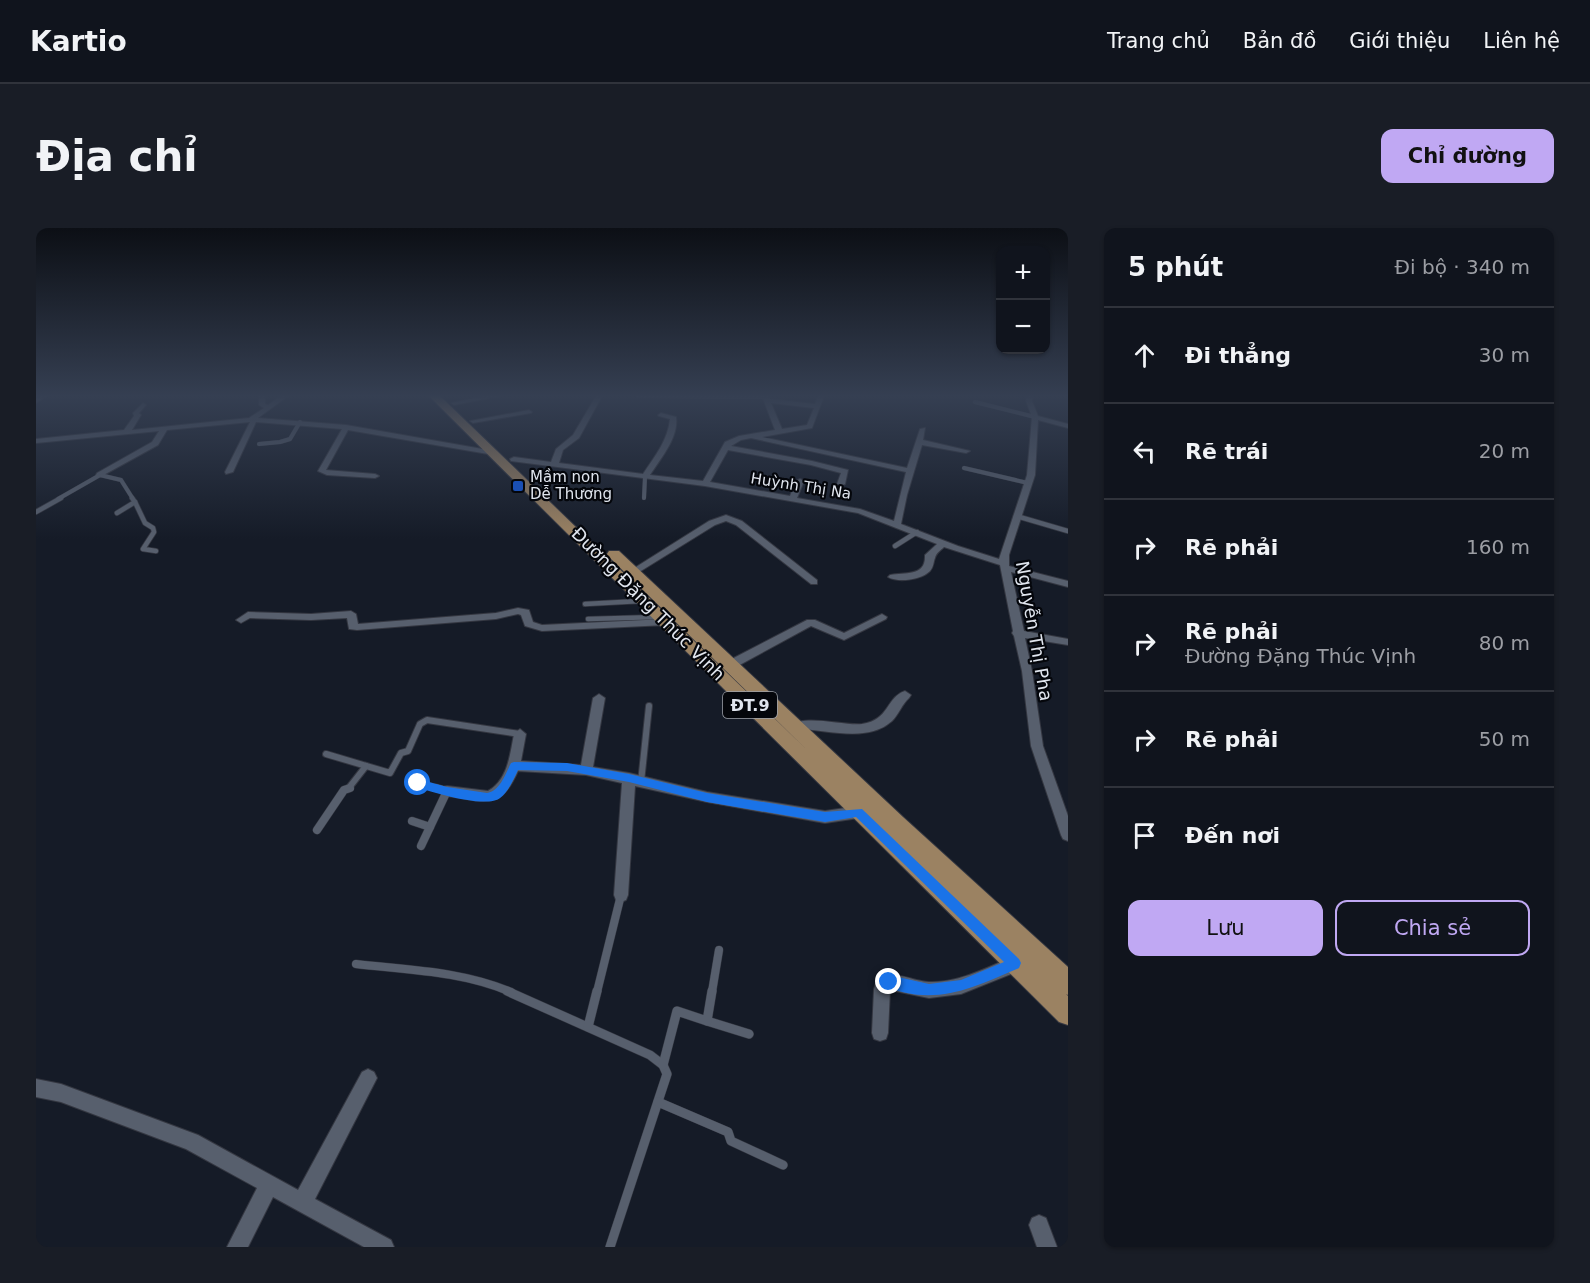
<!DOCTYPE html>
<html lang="vi">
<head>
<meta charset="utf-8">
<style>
  body { margin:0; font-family:"DejaVu Sans",sans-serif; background:#191d26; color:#f1f3f6 }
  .controls { position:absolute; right:18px; top:18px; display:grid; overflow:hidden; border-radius:12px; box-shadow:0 2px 4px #0004 }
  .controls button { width:54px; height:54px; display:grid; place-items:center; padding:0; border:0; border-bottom:2px solid #30333b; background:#10141d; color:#f1f3f6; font:30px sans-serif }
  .stop { position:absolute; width:18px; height:18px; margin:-14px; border:4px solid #1a73e8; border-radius:50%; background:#fff }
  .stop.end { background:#1a73e8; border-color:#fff; box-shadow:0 2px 6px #0008 }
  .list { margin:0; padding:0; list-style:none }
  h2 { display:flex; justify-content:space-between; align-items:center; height:78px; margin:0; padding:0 24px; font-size:26px }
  h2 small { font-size:20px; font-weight:400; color:#9c9ea4 }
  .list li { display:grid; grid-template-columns:39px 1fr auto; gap:18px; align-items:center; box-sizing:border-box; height:96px; padding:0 24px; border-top:2px solid #30333b }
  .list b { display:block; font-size:22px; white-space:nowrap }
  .list p { margin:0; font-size:20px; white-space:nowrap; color:#9c9ea4 }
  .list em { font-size:20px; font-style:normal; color:#9c9ea4 }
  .actions { display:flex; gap:12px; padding:18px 24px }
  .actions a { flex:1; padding:14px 0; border:2px solid #c0a8f3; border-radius:12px; text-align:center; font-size:21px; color:#c0a8f3 }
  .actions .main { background:#c0a8f3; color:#111 }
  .icon { flex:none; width:33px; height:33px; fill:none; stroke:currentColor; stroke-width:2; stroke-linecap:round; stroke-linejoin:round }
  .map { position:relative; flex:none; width:1032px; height:1019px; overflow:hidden; border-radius:12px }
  header { display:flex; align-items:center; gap:36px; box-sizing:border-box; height:84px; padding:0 30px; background:#10141d; border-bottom:2px solid #30333b }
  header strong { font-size:28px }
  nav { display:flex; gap:33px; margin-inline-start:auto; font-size:21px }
  .intro { display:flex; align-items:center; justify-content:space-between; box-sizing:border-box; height:144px; padding:0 36px }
  h1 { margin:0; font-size:42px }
  .button { padding:15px 27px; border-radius:12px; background:#c0a8f3; color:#111; font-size:21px; font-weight:700 }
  main { display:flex; gap:36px; padding:0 36px }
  aside { flex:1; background:#10141d; border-radius:12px; box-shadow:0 2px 4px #0004 }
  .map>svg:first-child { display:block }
</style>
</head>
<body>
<header>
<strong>Kartio</strong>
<nav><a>Trang chủ</a><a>Bản đồ</a><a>Giới thiệu</a><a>Liên hệ</a></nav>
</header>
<div class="intro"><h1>Địa chỉ</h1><a class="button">Chỉ đường</a></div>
<main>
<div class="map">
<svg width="1032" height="1019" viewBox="0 0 1032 1019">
  <rect width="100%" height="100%" fill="#151b27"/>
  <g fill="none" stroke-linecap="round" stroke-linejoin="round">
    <defs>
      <g id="lane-far4">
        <polyline points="602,168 729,169"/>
        <polyline points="939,174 999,189"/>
        <polyline points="223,216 244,214 254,211 264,194"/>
        <polyline points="928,240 992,255"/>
        <polyline points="608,270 609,249"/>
        <polyline points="22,271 64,247 85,252 97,271"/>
      </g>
      <g id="lane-far3">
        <polyline points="99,274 109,295 117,300 118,304 107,321 120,323"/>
        <polyline points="0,284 25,270"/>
        <polyline points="81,285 99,274 96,270"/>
        <polyline points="980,288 1032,303"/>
        <polyline points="859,318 881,304"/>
        <polyline points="549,376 605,373"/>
        <polyline points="552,391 623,389"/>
      </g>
      <g id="lane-far2">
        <polyline points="290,526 354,545 365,525 372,523 384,496 391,492 484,506"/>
        <polyline points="605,554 613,478"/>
        <polyline points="382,555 405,561"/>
        <polyline points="312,561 330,538"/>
      </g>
      <g id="lane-far1">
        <polyline points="376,593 394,599"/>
        <polyline points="281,602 308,562 314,560"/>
        <polyline points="385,618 411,563 400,560"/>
        <path d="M 320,736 C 372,742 426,743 475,764"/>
        <polyline points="561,764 585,667"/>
        <polyline points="676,764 683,722"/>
      </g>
      <g id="lane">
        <polyline points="471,763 614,827 627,837 631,846 574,1019"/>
        <polyline points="671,793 713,806"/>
        <polyline points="552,799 561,763"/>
        <polyline points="627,837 641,783 671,793 676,763"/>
        <polyline points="622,874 692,904 695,913 747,937"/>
      </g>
      <g id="street">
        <polygon points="3,168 11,168 0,175 0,170"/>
        <polygon points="223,168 229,168 229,176 232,177 245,168 252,168 222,190 310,197 458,223 462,225 458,227 312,202 290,242 339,246 343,248 339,250 291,247 282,243 306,201 220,194 197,244 190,246 189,244 214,194 131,202 122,217 64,249 60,247 61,245 116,214 123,203 0,215 0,211 88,202 98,188 97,185 107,175 110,177 103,185 105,187 96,202 213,190 228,180 223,177"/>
        <polygon points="448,168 464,168 418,177 415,175"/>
        <path d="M 560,168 L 566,168 L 543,210 L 527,222 L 523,235 L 607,246 C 619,228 632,212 634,191 L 623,188 L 622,187 L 625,185 L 640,189 C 643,209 625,230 614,247 L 667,253 L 689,214 L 703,208 L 739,202 L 726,168 L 732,168 L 734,171 L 779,176 L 782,168 L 788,168 L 776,200 L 726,209 L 871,240 L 884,201 L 889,200 L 887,212 L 934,223 L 930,225 L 886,217 L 871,267 L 865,296 L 922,318 L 963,331 L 991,247 L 996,189 L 990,173 L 991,168 L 997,168 L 996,173 L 1002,188 L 1032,196 L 1032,200 L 1002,192 L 999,247 L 973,327 L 973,338 L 1032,353 L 1032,359 L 975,344 L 988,403 L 1032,411 L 1032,417 L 989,410 L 996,443 L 1007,518 L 1032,588 L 1032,613 L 1027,611 L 1025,607 L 995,518 L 986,443 L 978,408 L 976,405 L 977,403 L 964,337 L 908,319 C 905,322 900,325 899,330 C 897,335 898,338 894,343 C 885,352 862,355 852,349 L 854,347 C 869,344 890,349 889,327 L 901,316 L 822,285 L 669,258 L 475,233 L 474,231 L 478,229 L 515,234 L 520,221 L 537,207 ZM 735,175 L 778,180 L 771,197 L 746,201 ZM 715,210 L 870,244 L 858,293 L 824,281 L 761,270 L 768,253 L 764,251 L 760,253 L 754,268 L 674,254 L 692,222 L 775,237 L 805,245 L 801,256 L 805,258 L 809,256 L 812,242 L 776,233 L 695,218 L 705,212 Z"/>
        <polygon points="493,182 496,184 495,185 437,195 434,193"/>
        <polygon points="690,287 706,293 781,352 781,356 775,356 700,297 690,293 679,297 600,346 594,346 592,344 673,293"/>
        <polygon points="482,380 493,382 497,394 506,397 630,391 635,394 630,397 506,403 489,398 485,387 482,386 460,391 321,402 313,401 311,390 275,392 214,390 205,395 200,392 212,384 275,386 315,383 320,386 322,396 460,385"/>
        <polygon points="846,386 851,389 850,391 808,412 775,398 698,440 690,440 689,437 690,434 771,392 779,392 808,405"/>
        <path d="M 869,463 L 875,467 L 873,470 C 866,476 863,486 856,493 C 833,514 795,503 767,501 L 760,503 L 754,499 C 765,485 808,498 826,496 C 854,492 850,469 869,463 Z"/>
        <path d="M 563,466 L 569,470 L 557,539 L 593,545 L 671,564 L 789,583 L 823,578 L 828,580 L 830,584 L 828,588 L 823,590 L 789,595 L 671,574 L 599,558 L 592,667 L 590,672 L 585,674 L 580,672 L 578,667 L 586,555 L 550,547 L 482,543 C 469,571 461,577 430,571 C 422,569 414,569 406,567 L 405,563 L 406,559 L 411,558 L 452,563 C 472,552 474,526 478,506 L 484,501 L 490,506 L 485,533 L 545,537 L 557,470 Z"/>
        <path d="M 979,728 L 985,730 L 987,736 L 985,742 L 925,766 L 893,770 L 854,762 L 852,805 L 850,811 L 844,813 L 838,811 L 836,805 L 838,761 L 842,749 C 859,742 876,753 893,754 C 923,755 952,739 979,728 Z"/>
        <polygon points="332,841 338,844 341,850 279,971 355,1012 358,1019 328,1019 237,969 212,1019 191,1019 221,960 150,921 25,874 0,869 0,851 25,856 162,907 262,962 326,844"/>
        <polygon points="1003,987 1010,990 1021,1019 1001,1019 993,997 996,990"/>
      </g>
      <polygon id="primary" points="393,168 404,168 770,521 573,329 571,326 573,323 583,323 867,589 1032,739 1032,767 1030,766 1032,768 1032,797 1023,794"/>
    </defs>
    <!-- lane-far4 casing -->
    <use href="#lane-far4" stroke="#343741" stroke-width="4.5"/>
    <!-- lane-far3 casing -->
    <use href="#lane-far3" stroke="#343741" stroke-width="6"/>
    <!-- lane-far2 casing -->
    <use href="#lane-far2" stroke="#343741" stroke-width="8"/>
    <!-- lane-far1 casing -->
    <use href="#lane-far1" stroke="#343741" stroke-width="9"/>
    <!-- lane casing -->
    <use href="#lane" stroke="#343741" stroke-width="10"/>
    <!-- street casing -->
    <use href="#street" stroke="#343741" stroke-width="2"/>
    <!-- primary casing -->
    <use href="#primary" stroke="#343741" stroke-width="2"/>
    <!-- lane-far4 -->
    <use href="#lane-far4" stroke="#575f6d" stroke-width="4"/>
    <!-- lane-far3 -->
    <use href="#lane-far3" stroke="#575f6d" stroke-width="4.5"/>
    <!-- lane-far2 -->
    <use href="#lane-far2" stroke="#575f6d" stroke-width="6"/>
    <!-- lane-far1 -->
    <use href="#lane-far1" stroke="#575f6d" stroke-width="8"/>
    <!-- lane -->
    <use href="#lane" stroke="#575f6d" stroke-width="9"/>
    <!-- street -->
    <use href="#street" fill="#575f6d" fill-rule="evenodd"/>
    <!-- primary -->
    <use href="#primary" fill="#9b8262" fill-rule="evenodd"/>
  </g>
  <!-- sky -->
  <linearGradient id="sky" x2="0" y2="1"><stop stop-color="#0c0f15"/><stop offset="0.54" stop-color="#353f52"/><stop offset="1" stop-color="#353f52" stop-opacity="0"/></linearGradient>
  <rect width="1032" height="311" fill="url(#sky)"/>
  <!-- route -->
  <path fill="#1a73e8" d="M 478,534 L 531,535 L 593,546 L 671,565 L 789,584 L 826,581 L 983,731 L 985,735 L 983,740 C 936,760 899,779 848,758 L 846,754 L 848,749 L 853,747 L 893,756 L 925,752 L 968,734 L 820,589 L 789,594 L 671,574 L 593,554 L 531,543 L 482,542 C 477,552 473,563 464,570 C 450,581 395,564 378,558 L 377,555 L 382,551 L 411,559 L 451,565 C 464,563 469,547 475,535 Z"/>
  <!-- markers -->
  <rect fill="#1a4fb4" stroke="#04060b" stroke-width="2" x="476" y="252" width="12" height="12" rx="3"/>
  <g text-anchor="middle" stroke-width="4.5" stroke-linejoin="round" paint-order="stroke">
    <!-- far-poi labels -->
    <g font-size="15" fill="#e0e5ee" stroke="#04060b" text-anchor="start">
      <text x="494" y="254">Mầm non<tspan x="494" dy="17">Dễ Thương</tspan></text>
    </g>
    <!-- far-street labels -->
    <g font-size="15" fill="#e0e5ee" stroke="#04060b">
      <text transform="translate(765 258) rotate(9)" y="5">Huỳnh Thị Na</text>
    </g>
    <!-- shield labels -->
    <rect fill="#04060b" stroke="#9ea2aa" stroke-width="1.5" x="687" y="464" width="54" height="26" rx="4.5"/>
    <g font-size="16" font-weight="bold" fill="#e0e5ee">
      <text x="714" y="483">ĐT.9</text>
    </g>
    <!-- street labels -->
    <g font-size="18" fill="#e0e5ee" stroke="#04060b">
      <text transform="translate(612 376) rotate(45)" y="6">Đường Đặng Thúc Vịnh</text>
      <text transform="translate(998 403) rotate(80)" y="6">Nguyễn Thị Pha</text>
    </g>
  </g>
</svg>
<div class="controls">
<button>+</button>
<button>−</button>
</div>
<div class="stop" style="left:382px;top:555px"></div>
<div class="stop end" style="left:853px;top:754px"></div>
</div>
<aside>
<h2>5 phút<small>Đi bộ · 340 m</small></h2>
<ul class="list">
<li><svg class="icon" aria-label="ahead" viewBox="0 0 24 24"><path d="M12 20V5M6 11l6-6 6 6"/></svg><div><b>Đi thẳng</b></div><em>30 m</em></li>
<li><svg class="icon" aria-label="left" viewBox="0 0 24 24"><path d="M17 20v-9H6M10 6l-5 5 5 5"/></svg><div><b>Rẽ trái</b></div><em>20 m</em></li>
<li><svg class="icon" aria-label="right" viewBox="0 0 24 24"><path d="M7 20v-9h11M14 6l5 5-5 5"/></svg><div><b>Rẽ phải</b></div><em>160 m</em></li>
<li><svg class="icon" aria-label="right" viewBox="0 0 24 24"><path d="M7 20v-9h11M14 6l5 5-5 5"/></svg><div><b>Rẽ phải</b><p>Đường Đặng Thúc Vịnh</p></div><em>80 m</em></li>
<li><svg class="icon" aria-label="right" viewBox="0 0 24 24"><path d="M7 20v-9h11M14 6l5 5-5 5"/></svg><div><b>Rẽ phải</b></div><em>50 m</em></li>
<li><svg class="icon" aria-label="arrive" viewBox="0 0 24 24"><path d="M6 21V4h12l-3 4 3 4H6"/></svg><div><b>Đến nơi</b></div></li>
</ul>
<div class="actions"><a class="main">Lưu</a><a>Chia sẻ</a></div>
</aside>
</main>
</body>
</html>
